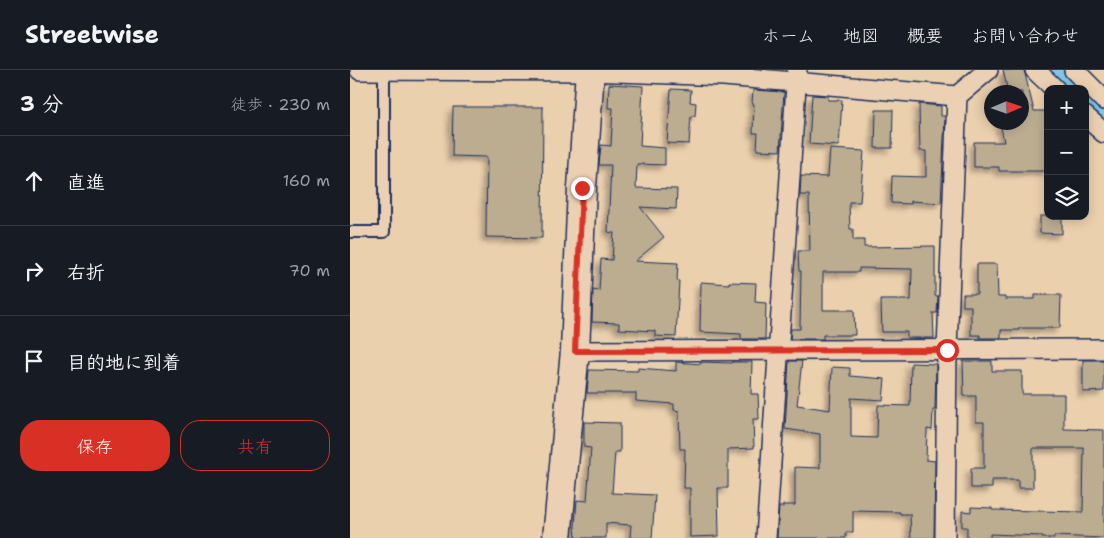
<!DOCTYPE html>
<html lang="ja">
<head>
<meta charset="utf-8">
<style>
  body { margin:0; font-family:"Shantell Sans","Klee One",sans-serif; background:#242831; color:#f1f3f6 }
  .controls { position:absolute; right:15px; top:15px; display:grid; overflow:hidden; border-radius:10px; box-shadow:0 2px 12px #0003 }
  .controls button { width:45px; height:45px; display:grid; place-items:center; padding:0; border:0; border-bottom:1px solid #363941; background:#171b24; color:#f1f3f6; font:25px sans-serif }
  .compass { position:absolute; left:634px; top:15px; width:45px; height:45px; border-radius:50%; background:#171b24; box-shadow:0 2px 12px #0003; rotate:88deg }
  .stop { position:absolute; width:15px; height:15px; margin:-11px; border:4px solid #d93025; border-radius:50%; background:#fff }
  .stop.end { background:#d93025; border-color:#fff; box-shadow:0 1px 5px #0008 }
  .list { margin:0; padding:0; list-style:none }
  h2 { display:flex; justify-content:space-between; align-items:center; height:65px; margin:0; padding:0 20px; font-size:21px }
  h2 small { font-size:16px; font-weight:400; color:#9ea1a6 }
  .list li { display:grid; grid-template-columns:32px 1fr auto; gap:15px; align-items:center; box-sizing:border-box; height:90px; padding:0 20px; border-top:1px solid #363941 }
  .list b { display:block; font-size:19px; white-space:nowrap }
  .list em { font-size:16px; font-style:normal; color:#9ea1a6 }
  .actions { display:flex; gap:10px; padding:15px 20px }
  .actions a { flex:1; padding:11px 0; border:1px solid #d93025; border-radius:20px; text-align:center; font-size:18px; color:#d93025 }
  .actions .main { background:#d93025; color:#fff }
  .icon { flex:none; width:28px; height:28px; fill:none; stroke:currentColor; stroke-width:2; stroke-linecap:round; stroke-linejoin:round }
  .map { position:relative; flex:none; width:754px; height:468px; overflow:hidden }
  header { display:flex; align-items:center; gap:30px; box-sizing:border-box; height:70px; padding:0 25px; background:#171b24; border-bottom:1px solid #363941 }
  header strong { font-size:24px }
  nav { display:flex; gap:28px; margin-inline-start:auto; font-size:18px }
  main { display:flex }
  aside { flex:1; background:#171b24 }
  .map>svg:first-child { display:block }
</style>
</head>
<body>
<header>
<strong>Streetwise</strong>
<nav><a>ホーム</a><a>地図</a><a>概要</a><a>お問い合わせ</a></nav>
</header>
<main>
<aside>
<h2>3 分<small>徒歩 · 230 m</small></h2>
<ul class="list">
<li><svg class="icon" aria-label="ahead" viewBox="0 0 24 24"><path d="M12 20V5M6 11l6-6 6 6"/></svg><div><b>直進</b></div><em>160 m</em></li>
<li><svg class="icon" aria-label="right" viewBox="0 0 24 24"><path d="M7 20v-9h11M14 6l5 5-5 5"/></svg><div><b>右折</b></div><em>70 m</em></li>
<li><svg class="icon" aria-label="arrive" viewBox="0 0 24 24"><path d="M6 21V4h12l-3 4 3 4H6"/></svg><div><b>目的地に到着</b></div></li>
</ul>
<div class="actions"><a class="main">保存</a><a>共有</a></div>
</aside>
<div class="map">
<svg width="754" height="468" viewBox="0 0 754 468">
  <defs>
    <filter id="shadow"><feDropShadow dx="-4.5" dy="4.5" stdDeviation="2.5" flood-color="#0004"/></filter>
  </defs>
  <rect width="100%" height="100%" fill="#ebd0ad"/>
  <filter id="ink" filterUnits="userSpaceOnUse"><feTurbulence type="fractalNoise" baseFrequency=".02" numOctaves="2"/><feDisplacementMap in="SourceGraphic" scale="10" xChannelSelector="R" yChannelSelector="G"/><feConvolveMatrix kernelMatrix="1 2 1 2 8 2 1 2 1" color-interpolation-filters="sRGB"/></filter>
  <g filter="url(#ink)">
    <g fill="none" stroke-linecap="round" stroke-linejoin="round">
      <!-- river -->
      <g stroke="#84c5e5" stroke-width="29">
        <polyline points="699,0 719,19"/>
        <polyline points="735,33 754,50"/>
      </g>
    </g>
    <!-- building -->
    <g fill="#bcad91" stroke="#1b2f5e" filter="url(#shadow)">
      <polygon points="653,0 674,0 684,41 698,41 698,101 649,101 649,97 624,97 624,72 654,72 650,52 672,52 672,22 658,22"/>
      <polygon points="259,14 293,16 290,76 315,78 315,95 287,94 286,118 327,119 326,139 290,137 314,167 285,191 328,193 327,211 329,211 326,267 305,266 305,261 269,259 269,253 242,252 243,220 249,221 251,189 262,190 264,163 258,162 261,95 249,95 251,75 261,76 263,38 258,38"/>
      <polygon points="321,19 341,20 340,32 346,33 345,46 341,46 339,74 317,73"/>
      <polygon points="403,20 434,22 430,81 407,80 408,63 403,63 404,34 402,34"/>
      <polygon points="462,25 478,26 478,30 492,30 489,76 459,74"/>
      <polygon points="569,34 591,36 591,46 595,46 591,133 561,131 561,134 541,133 542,106 576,107 576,81 570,81"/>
      <polygon points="103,37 193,37 192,168 136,167 137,87 102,86"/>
      <polygon points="526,40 543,40 542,78 525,78"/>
      <polygon points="480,79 514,81 510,132 499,132 500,159 503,159 503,170 514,170 514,177 585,176 585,226 588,226 587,243 583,243 584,268 557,268 557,262 532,262 531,230 561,230 562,199 509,198 509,202 473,202 473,240 504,240 505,265 473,265 473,269 440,269 441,259 450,259 451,201 449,201 448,181 460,181 459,125 450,125 451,106 478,107"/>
      <polygon points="690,146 712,146 712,164 690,163"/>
      <polygon points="627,194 647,194 648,227 655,227 655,229 685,229 685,225 711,225 710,258 669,258 669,260 651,260 651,268 630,268 630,265 621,265 621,236 613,236 613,224 627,224"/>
      <polygon points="351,212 379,214 379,212 406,213 405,232 416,233 415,269 391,269 391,264 350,262"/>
      <polygon points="733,290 754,290 754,321 733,322"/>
      <polygon points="439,291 452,291 447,335 480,340 482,297 500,298 500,306 535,309 533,330 501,328 501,367 527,368 528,335 560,336 561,293 586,294 585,340 583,340 582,360 577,359 576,390 585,391 584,468 561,468 560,444 550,444 550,442 503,441 503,462 496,462 496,468 427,468 429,437 433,437 433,435 445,435 445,397 470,398 470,364 435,359"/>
      <polygon points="613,291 642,291 642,301 672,301 672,324 714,324 714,359 754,360 754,468 704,466 704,468 692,468 692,466 640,464 640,468 617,468 617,457 612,457 612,441 621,442 621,437 642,438 642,440 733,442 734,378 683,378 683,418 668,418 668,410 642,410 642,418 621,418 621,398 634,398 634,352 626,352 626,326 614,326"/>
      <polygon points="326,292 351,294 351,292 382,293 382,292 402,292 401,324 408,324 409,349 403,349 404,378 378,379 378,418 368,418 369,466 340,467 340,418 334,418 335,379 330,379 329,341 324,340 324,334 286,331 286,323 237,323 239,300 288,301 288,298 326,301"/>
      <polygon points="234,352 270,353 270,382 265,382 262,423 305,425 302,468 280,468 281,455 256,453 256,468 226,468 225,456 227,430 237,431 241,378 234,377"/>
    </g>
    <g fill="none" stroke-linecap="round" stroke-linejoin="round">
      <defs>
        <polyline id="lane" points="0,162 34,162 34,0"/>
        <g id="street">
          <polyline points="10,0 240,1 374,6 607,26 638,0"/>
          <polyline points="685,0 705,19"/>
          <polyline points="724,0 754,30"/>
          <polyline points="735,46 754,63"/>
          <polyline points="225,281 754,279"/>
          <polyline points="416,468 447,1"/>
          <polyline points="595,468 597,280 607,26"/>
        </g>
        <polyline id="secondary" points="207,468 225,281 232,118 240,0"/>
      </defs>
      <!-- lane casing -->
      <use href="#lane" stroke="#1b2f5e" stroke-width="14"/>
      <!-- street casing -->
      <use href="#street" stroke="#1b2f5e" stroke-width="22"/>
      <!-- secondary casing -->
      <use href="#secondary" stroke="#1b2f5e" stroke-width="31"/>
      <!-- lane -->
      <use href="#lane" stroke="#ecd0b3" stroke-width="10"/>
      <!-- street -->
      <use href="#street" stroke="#ecd0b3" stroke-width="19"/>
      <!-- secondary -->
      <use href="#secondary" stroke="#ecd0b3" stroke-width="28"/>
    </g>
  </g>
  <g fill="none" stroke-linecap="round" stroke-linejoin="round" filter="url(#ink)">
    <!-- route -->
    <polyline stroke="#d93025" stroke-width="6" points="232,118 225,281 597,280"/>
  </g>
</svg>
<div class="controls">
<button>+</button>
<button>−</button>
<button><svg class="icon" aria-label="layers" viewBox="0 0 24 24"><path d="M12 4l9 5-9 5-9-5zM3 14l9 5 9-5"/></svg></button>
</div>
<svg class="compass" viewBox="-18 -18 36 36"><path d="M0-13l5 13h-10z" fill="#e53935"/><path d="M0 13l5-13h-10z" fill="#9ea1a6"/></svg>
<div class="stop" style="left:597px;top:280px"></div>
<div class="stop end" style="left:232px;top:118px"></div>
</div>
</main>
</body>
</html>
